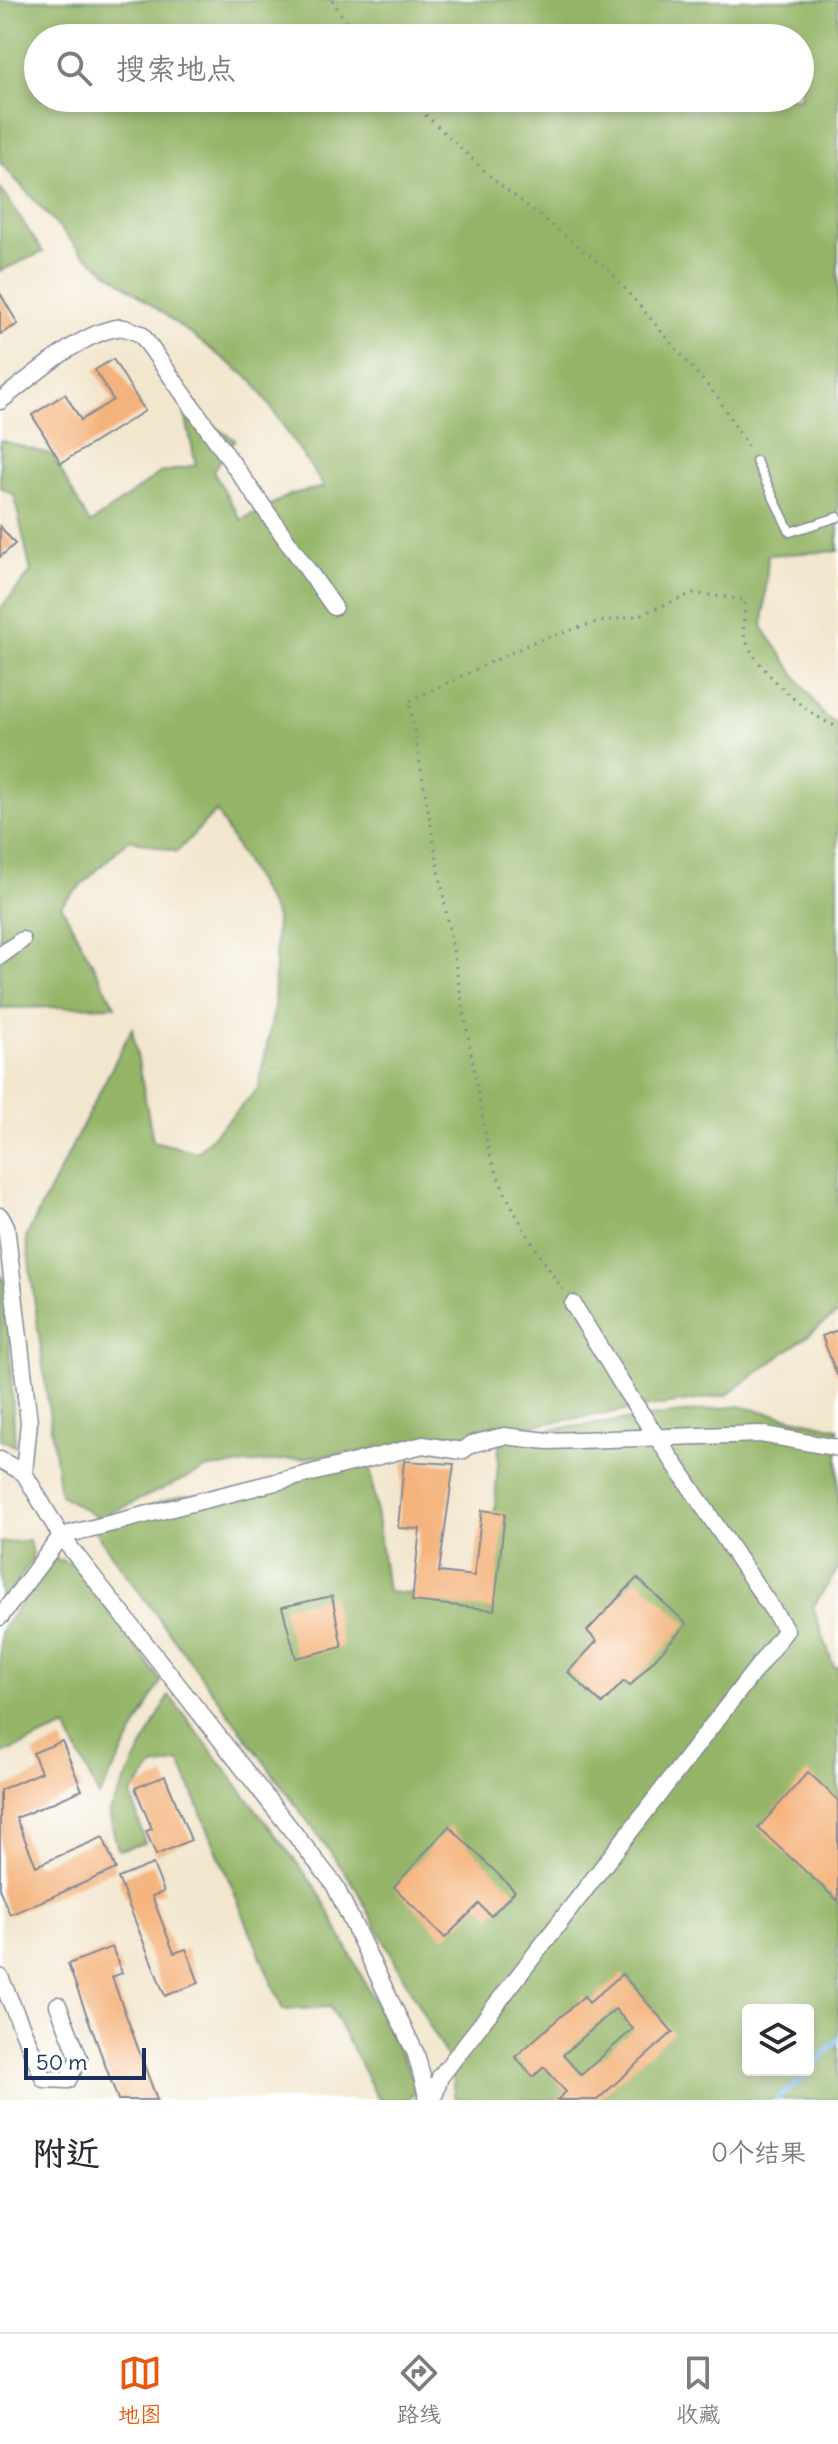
<!DOCTYPE html>
<html lang="zh">
<head>
<meta charset="utf-8">
<style>
  body { margin:0; font-family:Delius,"LXGW WenKai TC",sans-serif; background:#f7f7f7; color:#2b2b33 }
  .controls { position:absolute; right:24px; bottom:24px; display:grid; overflow:hidden; border-radius:8px; box-shadow:0 4px 12px #0003 }
  .controls button { width:72px; height:72px; display:grid; place-items:center; padding:0; border:0; border-bottom:2px solid #e1e1e2; background:#fff; color:#2b2b33; font:40px sans-serif }
  .scale { position:absolute; left:24px; bottom:20px; width:122px; box-sizing:border-box; padding-left:8px; border:4px solid #1b2f5e; border-top:0; font-size:22px; line-height:28px; white-space:nowrap; color:#1b2f5e; -webkit-text-stroke:6px #fff; paint-order:stroke }
  .list { margin:0; padding:0; list-style:none }
  h2 { display:flex; justify-content:space-between; align-items:center; height:104px; margin:0; padding:0 32px; font-size:34px }
  h2 small { font-size:26px; font-weight:400; color:#7c7c81 }
  .icon { flex:none; width:44px; height:44px; fill:none; stroke:currentColor; stroke-width:2; stroke-linecap:round; stroke-linejoin:round }
  .map { position:relative; flex:none; width:838px; height:2100px; overflow:hidden }
  .search { position:absolute; background:#fff; box-shadow:0 4px 12px #0003; left:24px; right:24px; top:24px; height:88px; display:flex; align-items:center; gap:20px; box-sizing:border-box; padding:0 28px; border-radius:44px; color:#7c7c81; font-size:30px }
  .sheet { height:232px; background:#fff }
  nav { display:flex; justify-content:space-around; align-items:center; box-sizing:border-box; height:112px; border-top:2px solid #e1e1e2; background:#fff; font-size:22px; color:#7c7c81 }
  nav a { display:grid; justify-items:center; gap:4px }
  nav .on { color:#ea580c }
  .map>svg:first-child { display:block }
</style>
</head>
<body>
<div class="map">
<svg width="838" height="2100" viewBox="0 0 838 2100">
  <rect width="100%" height="100%" fill="#fff"/>
  <filter id="ink" filterUnits="userSpaceOnUse"><feTurbulence type="fractalNoise" baseFrequency=".0125" numOctaves="2"/><feDisplacementMap in="SourceGraphic" scale="16" xChannelSelector="R" yChannelSelector="G"/><feConvolveMatrix kernelMatrix="1 2 1 2 8 2 1 2 1" color-interpolation-filters="sRGB"/></filter>
  <filter id="wash" filterUnits="userSpaceOnUse"><feTurbulence type="fractalNoise" baseFrequency=".006" numOctaves="4" result="noise"/><feDisplacementMap in="SourceGraphic" scale="32" xChannelSelector="R" yChannelSelector="G"/><feGaussianBlur stdDeviation="1.8" result="paint"/><feColorMatrix in="noise" values="0 0 0 0 0 0 0 0 0 0 0 0 0 0 0 0 0 1.4 0 .05"/><feComposite in="paint" operator="in"/></filter>
  <g filter="url(#wash)">
    <rect width="100%" height="100%" fill="#f2e6cd"/>
    <!-- forest -->
    <g fill="#94b568" stroke="#587263" stroke-width="2" fill-rule="evenodd">
      <path d="M 0,0 L 838,0 L 838,551 L 768,555 L 763,628 L 824,716 L 838,724 L 838,1313 L 727,1395 L 360,1452 L 208,1468 L 99,1518 L 60,1495 L 26,1237 L 132,1028 L 153,1141 L 197,1152 L 258,1089 L 274,1010 L 276,917 L 216,811 L 177,852 L 129,839 L 61,905 L 115,1006 L 0,1008 L 0,609 L 31,572 L 14,495 L 0,487 L 0,440 L 52,455 L 90,524 L 160,473 L 196,465 L 183,405 L 235,440 L 213,471 L 241,520 L 292,494 L 324,487 L 253,381 L 81,252 L 0,162 ZM 38,38 L 800,38 L 800,98 L 38,98 Z"/>
      <polygon points="0,188 43,252 0,271"/>
      <polygon points="0,1273 6,1285 15,1446 0,1439"/>
      <path d="M 739,1406 L 838,1428 L 838,1569 L 813,1607 L 834,1667 L 838,1667 L 838,2100 L 455,2100 L 450,2064 L 353,1883 L 91,1526 L 177,1497 L 231,1493 L 369,1458 L 387,1592 L 488,1600 L 500,1436 ZM 748,2010 L 808,2010 L 808,2070 L 748,2070 Z"/>
      <polygon points="29,1540 33,1559 0,1606 0,1543"/>
      <polygon points="53,1558 78,1565 161,1681 99,1797 66,1727 0,1755 0,1632"/>
      <polygon points="169,1695 319,1892 419,2090 407,2100 379,2100 330,2007 283,2010 180,1762 154,1767 131,1794 145,1843 118,1850 109,1813"/>
    </g>
    <g fill="none" stroke-linecap="round" stroke-linejoin="round">
      <!-- stream -->
      <polyline stroke="#85bcf5" stroke-width="5" points="776,2100 801,2080 838,2039"/>
    </g>
    <g id="blocks">
      <!-- building -->
      <g fill="#f4b37c" fill-rule="evenodd">
        <polygon points="0,293 18,324 0,334"/>
        <polygon points="113,359 145,411 61,463 32,415 65,394 81,420 113,400 95,370"/>
        <polygon points="0,526 15,544 0,557"/>
        <polygon points="838,1330 838,1375 837,1375 822,1336"/>
        <polygon points="404,1461 454,1464 439,1572 474,1576 482,1510 505,1513 494,1610 412,1601 420,1529 398,1528"/>
        <polygon points="637,1578 687,1624 630,1686 624,1681 602,1704 568,1672 597,1641 587,1631"/>
        <polygon points="332,1596 342,1647 296,1658 282,1607"/>
        <polygon points="62,1741 82,1790 16,1818 36,1866 103,1837 116,1869 10,1915 0,1891 0,1790 41,1772 33,1753"/>
        <polygon points="808,1772 838,1800 838,1901 758,1828"/>
        <polygon points="165,1776 191,1840 156,1855 146,1831 152,1829 135,1788"/>
        <polygon points="449,1826 515,1891 491,1916 479,1904 445,1938 394,1887"/>
        <polygon points="153,1864 164,1892 152,1896 174,1953 186,1949 199,1983 165,1996 118,1878"/>
        <polygon points="112,1947 122,1973 112,1977 157,2100 118,2100 68,1964"/>
        <path d="M 622,1974 L 673,2032 L 597,2100 L 557,2100 L 566,2092 L 544,2067 L 533,2077 L 515,2057 L 584,1996 L 589,2003 ZM 615,2009 L 633,2029 L 581,2075 L 563,2055 Z"/>
      </g>
    </g>
  </g>
  <g filter="url(#ink)">
    <use href="#blocks" fill-opacity="0" stroke="#868a96" stroke-width="2"/>
    <g fill="none" stroke-linecap="round" stroke-linejoin="round">
      <defs>
        <polyline id="lane" points="756,461 790,532 838,517"/>
        <g id="street">
          <path d="M 0,401 C 31,378 78,334 117,328 C 125,326 134,332 141,334 L 334,607"/>
          <polyline points="0,956 22,940"/>
          <polyline points="0,1216 6,1226 29,1422 24,1473"/>
          <polyline points="0,1460 24,1473 61,1536 334,1884 416,2054 428,2100"/>
          <polyline points="0,1617 61,1536 423,1445 462,1451 472,1444 504,1436 548,1441 760,1434 838,1448"/>
          <polyline points="0,1977 44,2079 68,2080 79,2058 58,2005"/>
          <polyline points="433,2100 440,2077 786,1630 626,1391 573,1304"/>
        </g>
      </defs>
      <!-- lane casing -->
      <use href="#lane" stroke="#868a96" stroke-width="11"/>
      <!-- street casing -->
      <use href="#street" stroke="#868a96" stroke-width="19"/>
      <!-- path -->
      <g stroke="#868a96" stroke-width="3" stroke-dasharray="2 6" stroke-linecap="butt">
        <polyline points="332,0 356,38"/>
        <polyline points="408,98 493,179 610,271 719,399 750,451"/>
        <path d="M 563,1290 C 534,1247 504,1200 488,1149 L 409,701 L 536,641 L 594,623 L 640,615 L 693,593 L 745,600 C 745,611 742,628 745,638 C 755,668 808,717 838,727"/>
      </g>
      <!-- lane -->
      <use href="#lane" stroke="#fff" stroke-width="8"/>
      <!-- street -->
      <use href="#street" stroke="#fff" stroke-width="16"/>
    </g>
  </g>
</svg>
<div class="controls">
<button><svg class="icon" aria-label="layers" viewBox="0 0 24 24"><path d="M12 4l9 5-9 5-9-5zM3 14l9 5 9-5"/></svg></button>
</div>
<div class="scale">50 m</div>
<div class="search"><svg class="icon" aria-label="search" viewBox="0 0 24 24"><circle cx="10" cy="10" r="6"/><path d="M15 15l6 6"/></svg>搜索地点</div>
</div>
<section class="sheet">
<h2>附近<small>0个结果</small></h2>
<ul class="list">
</ul>
</section>
<nav>
<a class="on"><svg class="icon" aria-label="map" viewBox="0 0 24 24"><path d="M3 6l6-2 6 2 6-2v14l-6 2-6-2-6 2zM9 4v14M15 6v14"/></svg>地图</a>
<a><svg class="icon" aria-label="directions" viewBox="0 0 24 24"><path d="M12 3l9 9-9 9-9-9zM9 14v-3h6M13 9l2 2-2 2"/></svg>路线</a>
<a><svg class="icon" aria-label="saved" viewBox="0 0 24 24"><path d="M7 4h10v16l-5-4-5 4z"/></svg>收藏</a>
</nav>
</body>
</html>
